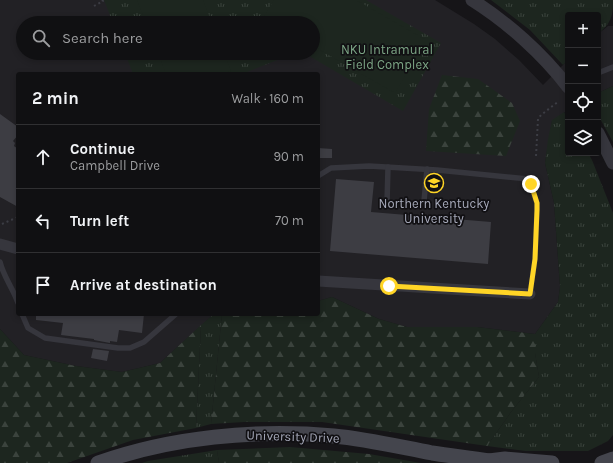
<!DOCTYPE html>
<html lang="en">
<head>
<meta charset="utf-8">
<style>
  body { margin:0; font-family:Karla,sans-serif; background:#19191b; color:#f1f3f6 }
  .controls { position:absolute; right:12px; top:12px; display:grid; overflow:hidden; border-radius:4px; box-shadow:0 2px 6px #0003 }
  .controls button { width:36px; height:36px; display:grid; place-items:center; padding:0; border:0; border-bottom:1px solid #303032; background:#101012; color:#f1f3f6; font:20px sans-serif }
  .stop { position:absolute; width:12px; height:12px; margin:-9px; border:3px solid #ffd526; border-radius:50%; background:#fff }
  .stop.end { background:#ffd526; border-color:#fff; box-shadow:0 1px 4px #0008 }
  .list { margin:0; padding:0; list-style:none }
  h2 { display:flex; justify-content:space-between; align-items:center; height:52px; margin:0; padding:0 16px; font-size:17px }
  h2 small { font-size:13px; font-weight:400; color:#9c9d9f }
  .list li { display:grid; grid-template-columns:26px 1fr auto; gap:12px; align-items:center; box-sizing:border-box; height:64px; padding:0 16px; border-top:1px solid #303032 }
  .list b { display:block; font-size:15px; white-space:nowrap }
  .list p { margin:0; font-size:13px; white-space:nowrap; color:#9c9d9f }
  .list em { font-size:13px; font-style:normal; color:#9c9d9f }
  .icon { flex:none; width:22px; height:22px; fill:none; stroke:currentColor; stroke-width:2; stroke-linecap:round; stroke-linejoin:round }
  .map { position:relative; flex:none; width:613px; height:463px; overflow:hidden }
  .search { position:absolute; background:#101012; box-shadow:0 2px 6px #0003; left:16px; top:16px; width:304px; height:44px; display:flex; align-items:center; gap:10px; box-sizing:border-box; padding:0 14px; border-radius:22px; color:#9c9d9f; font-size:15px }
  .panel { position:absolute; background:#101012; box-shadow:0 2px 6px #0003; left:16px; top:72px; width:304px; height:244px; border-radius:4px }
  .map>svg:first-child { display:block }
</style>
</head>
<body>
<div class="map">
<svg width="613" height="463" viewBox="0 0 613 463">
  <defs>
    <pattern id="grass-tufts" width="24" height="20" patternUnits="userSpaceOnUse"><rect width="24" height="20" fill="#1d261f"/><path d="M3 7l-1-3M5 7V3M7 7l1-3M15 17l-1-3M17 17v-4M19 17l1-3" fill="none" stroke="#3b433d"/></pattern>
    <pattern id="forest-firs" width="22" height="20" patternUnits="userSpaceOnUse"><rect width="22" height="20" fill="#1d261f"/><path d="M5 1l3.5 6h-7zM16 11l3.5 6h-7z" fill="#3b433d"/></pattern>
  </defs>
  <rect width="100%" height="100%" fill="#161518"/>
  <!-- built -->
  <g fill="#222125" fill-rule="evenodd">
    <path d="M 0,0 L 435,0 L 474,24 L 495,39 L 519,60 L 543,85 L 568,60 L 568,110 L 552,121 L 545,163 L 554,203 L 560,287 L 558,302 L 535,334 L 477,327 L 407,327 L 379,319 L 332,297 L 318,301 L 318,74 L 18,74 L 18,314 L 214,314 L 160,363 L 122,372 L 76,366 L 24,355 L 0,329 ZM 23,23 L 313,23 L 313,53 L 23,53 Z"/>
    <polygon points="608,26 613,26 613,86 598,93 598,34"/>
  </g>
  <!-- grass -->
  <g fill="url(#grass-tufts)">
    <polygon points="104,0 366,0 441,43 403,111 304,53 313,53 313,23 113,23"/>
    <path d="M 491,0 L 613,0 C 613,17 611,23 598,34 L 598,15 L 568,15 L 568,60 L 563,65 L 530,30 Z"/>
    <polygon points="125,53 295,53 242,74 133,74"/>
    <polygon points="613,86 613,142 598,115 598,93"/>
    <polygon points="564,112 568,119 568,153 588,153 592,160 613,213 613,435 608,441 588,451 526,451 487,446 511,412 539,377 535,353 535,334 558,302 560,287 554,203 545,163 548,139 552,120"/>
    <polygon points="214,314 222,314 211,424 196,428 201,325"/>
    <polygon points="217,450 219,463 142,463 148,461"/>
  </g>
  <!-- forest -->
  <g fill="url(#forest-firs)">
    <polygon points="442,75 478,79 512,103 520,121 506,156 426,151 429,109"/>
    <polygon points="332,297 379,319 407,327 477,327 535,334 535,353 539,377 511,412 487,446 322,422 244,422 211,424 222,314 318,314 318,301"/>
    <polygon points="201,325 196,428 133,440 67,463 0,463 0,329 24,355 76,366 122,372 160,363"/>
    <polygon points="290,447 369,454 421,463 219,463 217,450"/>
  </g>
  <!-- pitch -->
  <g fill="#1d261f">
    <polygon points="137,0 203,0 212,23 146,23"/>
    <polygon points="274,0 356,0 426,40 395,93 313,46 313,23 272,23 263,18"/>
    <polygon points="158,53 224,53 231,71 223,74 166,74"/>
  </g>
  <!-- building -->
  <g fill="#3d3d43">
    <polygon points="0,114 18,127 18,135 13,141 15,143 14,146 18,149 16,170 18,171 18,207 0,197"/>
    <polygon points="318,148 332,149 332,158 318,158"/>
    <polygon points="336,179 374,182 371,212 491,222 488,264 330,251"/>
    <polygon points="36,314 144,314 142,333 119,330 117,342 110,341 110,343 94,340 94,339 61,335 63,323 36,320"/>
    <polygon points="93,349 109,351 107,361 91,358"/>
  </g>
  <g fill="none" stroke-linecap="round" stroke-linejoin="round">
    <!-- path -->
    <g stroke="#3c3d44" stroke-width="2" stroke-dasharray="2 3" stroke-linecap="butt">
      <polyline points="94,6 103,1 102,0"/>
      <polyline points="536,156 538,119 541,115 559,101"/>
      <polyline points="2,224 18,217"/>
    </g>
    <!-- service -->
    <g stroke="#36363d" stroke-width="5.5">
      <polyline points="598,73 613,67"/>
      <polyline points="318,176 331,168 369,166 437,170 528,179 537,203 537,210 535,259 530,294"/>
      <polyline points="424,201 427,169"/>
      <polyline points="387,203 388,167"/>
      <path d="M 0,262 C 4,278 13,288 18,303"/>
      <polyline points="22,314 28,328 45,338 118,348 130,348 144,342 176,314"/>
    </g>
    <!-- minor -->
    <g stroke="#36363d" stroke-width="11">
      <polyline points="0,244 18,249"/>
      <polyline points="318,281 530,294"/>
    </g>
    <!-- tertiary -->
    <g stroke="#36363d" stroke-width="13">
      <path d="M 472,0 C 507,22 543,54 568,87"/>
      <polyline points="598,133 613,163"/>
    </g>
    <!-- secondary -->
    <g stroke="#44454d" stroke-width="15">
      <polyline points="489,461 505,459 552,463"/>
      <path d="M 98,463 C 172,437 255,429 334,436 C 367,439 400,447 432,453 C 451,456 470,458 489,461 L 493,463"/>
      <polyline points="602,463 613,459"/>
    </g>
  </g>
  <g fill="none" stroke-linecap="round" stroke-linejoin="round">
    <!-- route -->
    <polyline stroke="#ffd526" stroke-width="5" points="389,286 530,294 535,259 537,210 537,203 531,184"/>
  </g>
  <!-- icons -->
  <defs>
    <symbol id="university-ring" viewBox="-11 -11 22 22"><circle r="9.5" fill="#111013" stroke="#ffd526" stroke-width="1.5"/><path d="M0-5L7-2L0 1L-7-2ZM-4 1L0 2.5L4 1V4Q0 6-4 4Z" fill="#ffd526"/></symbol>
  </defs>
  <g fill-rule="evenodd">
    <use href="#university-ring" x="423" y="172" width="22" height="22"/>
  </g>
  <g text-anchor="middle" stroke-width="3.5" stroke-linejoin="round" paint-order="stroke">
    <!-- park labels -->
    <g font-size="13" fill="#7ca585" stroke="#111013">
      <text x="387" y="54">NKU Intramural<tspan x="387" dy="15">Field Complex</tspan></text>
    </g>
    <!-- poi labels -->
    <g font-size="13" fill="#a6a9b9" stroke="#111013">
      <text x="434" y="208">Northern Kentucky<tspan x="434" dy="15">University</tspan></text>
    </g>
    <!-- street labels -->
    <g font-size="13" fill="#a6a9b9" stroke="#111013">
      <text transform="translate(293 436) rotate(2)" y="5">University Drive</text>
    </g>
  </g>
</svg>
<div class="controls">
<button>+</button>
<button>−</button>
<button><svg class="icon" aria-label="locate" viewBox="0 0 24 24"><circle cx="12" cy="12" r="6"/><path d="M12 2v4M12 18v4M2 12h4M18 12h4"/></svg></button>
<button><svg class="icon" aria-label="layers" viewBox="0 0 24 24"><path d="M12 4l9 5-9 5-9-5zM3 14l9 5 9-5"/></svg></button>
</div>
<div class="stop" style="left:389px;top:286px"></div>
<div class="stop end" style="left:531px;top:184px"></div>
<div class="search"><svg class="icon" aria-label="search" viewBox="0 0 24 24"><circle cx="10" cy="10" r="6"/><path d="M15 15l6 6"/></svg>Search here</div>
<section class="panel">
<h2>2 min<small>Walk · 160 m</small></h2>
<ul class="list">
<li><svg class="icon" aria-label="ahead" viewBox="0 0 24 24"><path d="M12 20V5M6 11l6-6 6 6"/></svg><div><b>Continue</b><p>Campbell Drive</p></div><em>90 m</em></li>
<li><svg class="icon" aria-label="left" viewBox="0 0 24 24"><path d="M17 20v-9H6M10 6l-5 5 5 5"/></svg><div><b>Turn left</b></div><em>70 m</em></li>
<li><svg class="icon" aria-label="arrive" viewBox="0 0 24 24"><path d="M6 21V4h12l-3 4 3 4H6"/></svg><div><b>Arrive at destination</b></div></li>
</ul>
</section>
</div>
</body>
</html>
